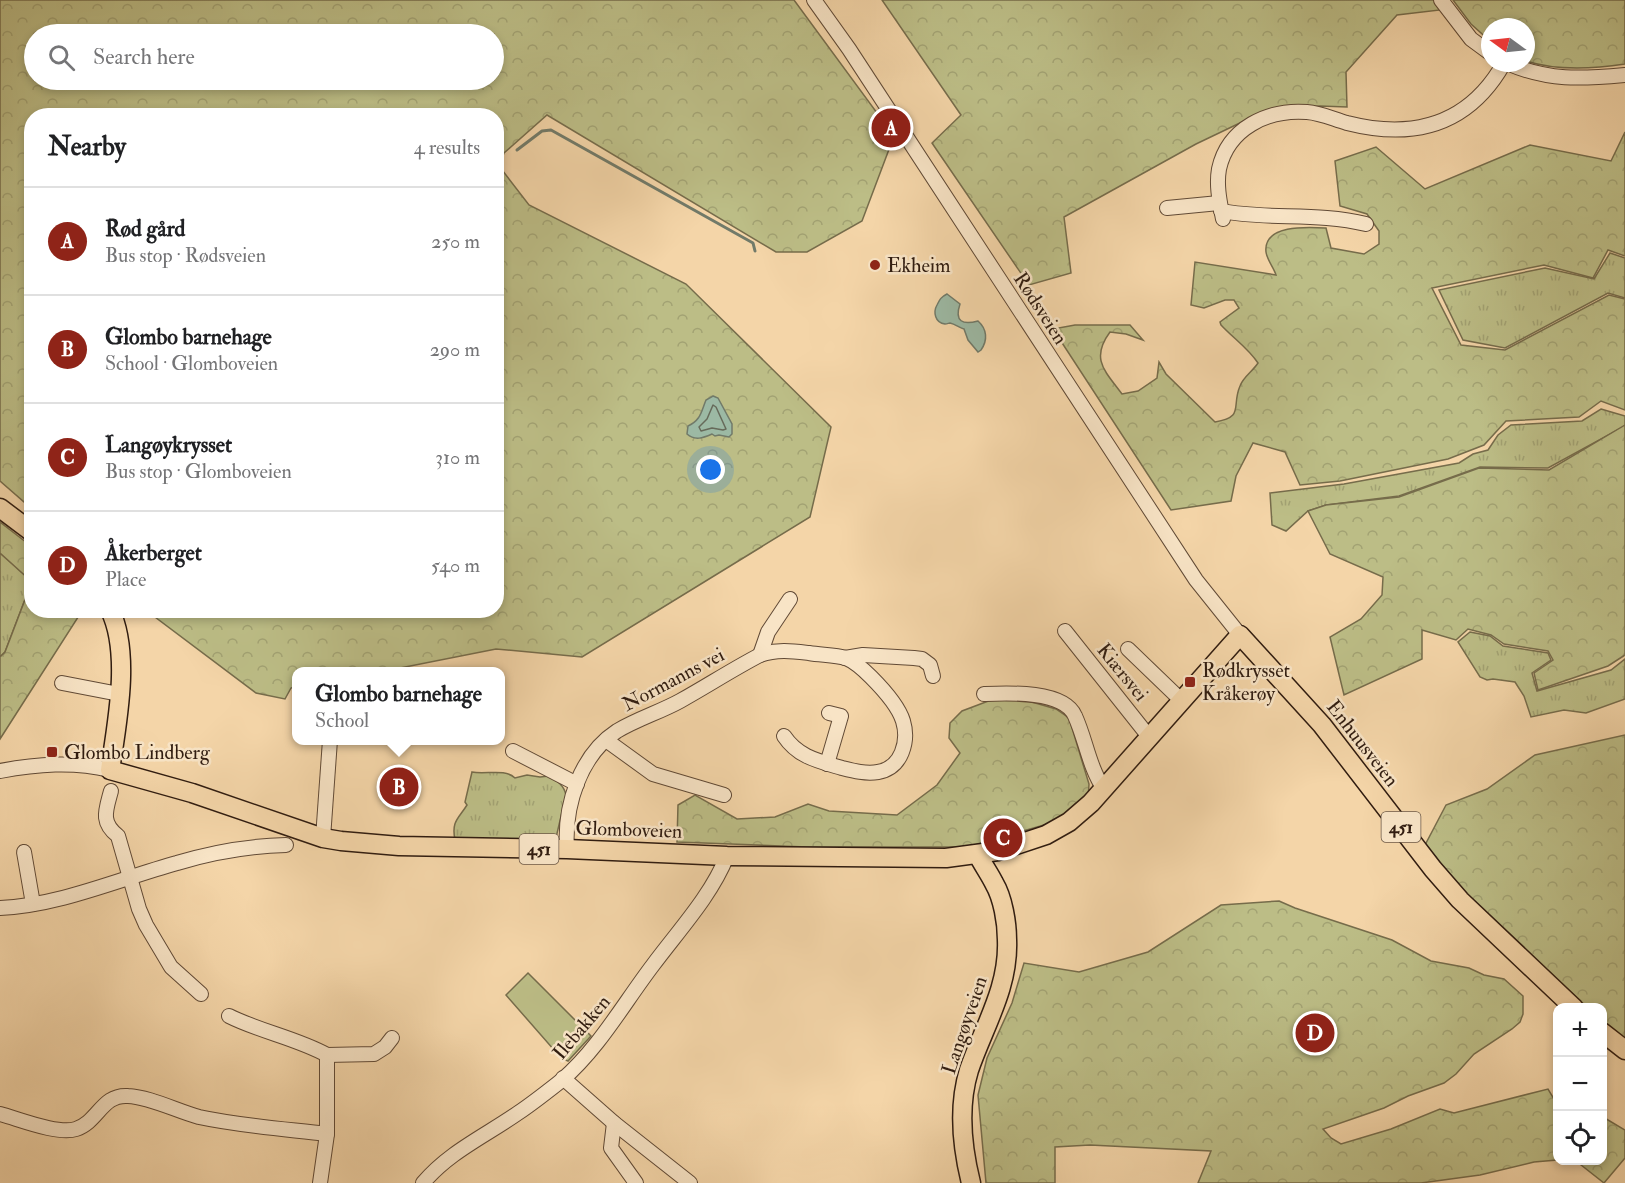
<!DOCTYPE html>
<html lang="en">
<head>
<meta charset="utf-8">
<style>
  body { margin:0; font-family:"IM FELL Double Pica",serif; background:#f6f6f6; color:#202124 }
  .controls { position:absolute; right:18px; bottom:18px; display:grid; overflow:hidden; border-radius:12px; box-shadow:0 3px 9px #0003 }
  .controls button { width:54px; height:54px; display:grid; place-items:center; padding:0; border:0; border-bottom:2px solid #e0e0e0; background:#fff; color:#202124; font:30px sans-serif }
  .compass { position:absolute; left:1481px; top:18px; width:54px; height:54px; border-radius:50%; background:#fff; box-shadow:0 3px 9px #0003; rotate:285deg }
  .you { position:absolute; left:711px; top:470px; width:21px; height:21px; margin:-15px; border:4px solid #fff; border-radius:50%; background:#1a73e8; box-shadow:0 0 0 9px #1a73e833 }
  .badge { display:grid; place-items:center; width:39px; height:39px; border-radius:50%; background:#8f2418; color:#fff; font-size:20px; font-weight:700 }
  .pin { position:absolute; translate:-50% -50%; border:3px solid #fff; box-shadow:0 2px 6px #0006 }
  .popup { position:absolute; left:292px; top:667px; width:213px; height:78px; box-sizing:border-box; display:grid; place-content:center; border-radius:12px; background:#fff; filter:drop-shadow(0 2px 4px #0005); font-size:20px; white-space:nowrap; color:#757577 }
  .popup b { font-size:22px; color:#202124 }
  .popup::after { content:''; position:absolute; left:50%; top:100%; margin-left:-12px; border:12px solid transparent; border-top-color:#fff }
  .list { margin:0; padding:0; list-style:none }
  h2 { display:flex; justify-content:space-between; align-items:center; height:78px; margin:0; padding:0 24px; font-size:26px }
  h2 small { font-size:20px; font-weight:400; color:#757577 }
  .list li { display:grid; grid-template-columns:39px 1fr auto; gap:18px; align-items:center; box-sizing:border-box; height:108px; padding:0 24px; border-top:2px solid #e0e0e0 }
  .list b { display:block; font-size:22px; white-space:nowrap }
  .list p { margin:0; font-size:20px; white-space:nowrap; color:#757577 }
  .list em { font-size:20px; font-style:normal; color:#757577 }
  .icon { flex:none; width:33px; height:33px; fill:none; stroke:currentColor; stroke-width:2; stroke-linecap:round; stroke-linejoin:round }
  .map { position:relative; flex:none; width:1625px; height:1183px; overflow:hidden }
  .search { position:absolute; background:#fff; box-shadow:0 3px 9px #0003; left:24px; top:24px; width:480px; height:66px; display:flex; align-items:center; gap:15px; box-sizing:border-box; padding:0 21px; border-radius:33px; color:#757577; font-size:22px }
  .panel { position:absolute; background:#fff; box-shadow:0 3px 9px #0003; left:24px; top:108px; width:480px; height:510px; border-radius:24px }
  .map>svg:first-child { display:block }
</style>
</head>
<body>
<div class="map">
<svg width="1625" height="1183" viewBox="0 0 1625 1183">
  <defs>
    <pattern id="grass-tufts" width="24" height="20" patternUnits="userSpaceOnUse" patternTransform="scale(1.5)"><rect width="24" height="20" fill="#bcbd86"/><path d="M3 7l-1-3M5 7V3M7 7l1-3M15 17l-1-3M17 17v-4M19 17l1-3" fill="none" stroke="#a2a273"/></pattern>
    <pattern id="forest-crowns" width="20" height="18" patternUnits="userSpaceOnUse" patternTransform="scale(1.5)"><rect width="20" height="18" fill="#bcbd86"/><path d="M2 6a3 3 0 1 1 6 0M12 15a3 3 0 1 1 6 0" fill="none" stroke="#a2a273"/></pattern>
  </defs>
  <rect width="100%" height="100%" fill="#f4d5a8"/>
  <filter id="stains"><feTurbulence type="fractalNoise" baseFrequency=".00333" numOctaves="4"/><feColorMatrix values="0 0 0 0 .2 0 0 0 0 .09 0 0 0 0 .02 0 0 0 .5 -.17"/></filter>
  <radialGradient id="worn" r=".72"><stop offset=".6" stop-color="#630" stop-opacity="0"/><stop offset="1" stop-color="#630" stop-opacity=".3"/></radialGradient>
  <!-- grass -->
  <g fill="url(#grass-tufts)" stroke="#766c4b" stroke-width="1.5">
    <polygon points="1610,253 1625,258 1625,298 1608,293 1505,348 1463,340 1439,290 1545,268 1594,279"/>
    <polygon points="1601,409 1625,416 1625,426 1548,468 1480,467 1399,496 1326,505 1308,511 1286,531 1272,525 1270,493 1344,484 1459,463 1473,454 1488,450 1498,435 1511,425 1582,421"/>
    <polygon points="0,553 32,581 5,652 0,657"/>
    <polygon points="1470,632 1490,636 1503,646 1548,653 1551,660 1532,673 1537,691 1611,670 1625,659 1625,699 1586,713 1564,710 1531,717 1524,696 1515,682 1493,679 1487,680 1480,677 1458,642"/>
    <path d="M 472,772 C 485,775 505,768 515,778 L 527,775 L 540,777 L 549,776 C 557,781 564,785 566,795 L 555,842 L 455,840 C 451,821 459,818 467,805 L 465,802 Z"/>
  </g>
  <!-- forest -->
  <g fill="url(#forest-crowns)" stroke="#766c4b" stroke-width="1.5" fill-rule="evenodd">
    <path d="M 0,0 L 794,0 L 894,136 L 862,221 L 807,252 L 776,252 L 547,115 L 504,153 L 499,166 L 529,205 L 686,284 L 831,427 L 810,517 L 582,657 L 496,649 L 385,671 L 297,672 L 297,686 L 291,688 L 285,699 L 256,693 L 147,611 L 496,610 L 496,116 L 32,116 L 31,508 L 0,481 ZM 34,34 L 494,34 L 494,80 L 34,80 Z"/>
    <polygon points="882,0 1434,0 1440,10 1397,15 1346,72 1347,107 1320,106 1267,110 1196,144 1064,217 1071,273 1029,285 932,143 961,115"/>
    <path d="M 1453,0 L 1625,0 L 1625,64 C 1593,69 1557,71 1526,61 L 1526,27 L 1490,27 L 1490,41 L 1471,24 Z"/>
    <path d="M 1625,132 L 1625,256 L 1608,250 L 1593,278 L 1544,265 L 1432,288 L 1461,345 L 1505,350 L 1609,295 L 1625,299 L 1625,410 L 1601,401 L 1579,417 L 1506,421 L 1484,445 L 1448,459 L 1340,481 L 1300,485 L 1285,452 L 1253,443 L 1236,476 L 1231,501 L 1171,510 L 1053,329 L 1075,325 L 1130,325 L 1143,340 L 1126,334 L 1110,332 C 1090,359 1105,371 1122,394 L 1138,391 L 1157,378 L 1159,362 L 1166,374 L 1215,422 C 1245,417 1231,407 1240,386 C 1243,377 1253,371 1258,363 C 1248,348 1233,338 1221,325 L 1220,322 L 1239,308 L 1234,300 L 1225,300 L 1204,308 L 1191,305 L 1195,262 L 1276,275 C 1274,268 1267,260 1266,252 C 1263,224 1308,227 1326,228 L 1331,248 L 1364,254 L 1379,244 L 1379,231 L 1367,214 L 1340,206 L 1335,161 L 1376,147 L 1425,189 L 1530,145 L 1611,161 Z"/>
    <polygon points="1625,425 1625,655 1608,666 1538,690 1534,673 1553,660 1548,651 1504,644 1491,635 1468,629 1456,640 1422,630 1422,659 1344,695 1330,637 1361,619 1382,595 1383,577 1330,554 1308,511 1326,505 1399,497 1479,468 1549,470"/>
    <polygon points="0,522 31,546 31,581 0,553"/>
    <polygon points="31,584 32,610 82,611 0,739 0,657 5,652"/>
    <polygon points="991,700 1025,700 1056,709 1069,718 1089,784 1088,800 1058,821 968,847 807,847 677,842 678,805 695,795 737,819 775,817 808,804 829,811 897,815 937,785 960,753 949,738 950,723 962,711"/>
    <polygon points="1625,735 1625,1043 1603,1022 1602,1008 1587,1007 1441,871 1424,847 1446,805 1487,789 1535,755"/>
    <polygon points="1279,901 1295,908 1392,940 1431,961 1469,968 1484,975 1504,979 1523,996 1523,1014 1520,1022 1512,1029 1474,1054 1456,1074 1444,1083 1408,1096 1384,1108 1323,1129 1331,1138 1341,1144 1391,1129 1440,1109 1454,1113 1548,1089 1557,1104 1557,1160 1534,1162 1480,1175 1421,1183 1198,1183 1211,1151 1090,1145 1055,1147 1055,1183 986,1183 978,1095 987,1058 1012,1003 1024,963 1079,972 1148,952 1221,905"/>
    <polygon points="1603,1117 1625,1130 1625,1158 1604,1183 1576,1161 1602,1160"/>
  </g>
  <!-- park -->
  <polygon fill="#bcbd86" stroke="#766c4b" stroke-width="1.5" points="528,973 591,1036 568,1061 561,1058 506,995"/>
  <!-- water -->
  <g fill="#9cb9a4" stroke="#717a69" stroke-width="1.5">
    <path d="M 947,294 L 960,304 C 954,322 963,325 978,321 C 987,329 988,340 981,350 L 978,352 L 968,340 L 964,329 C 960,328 955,324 950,323 C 949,323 947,324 945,324 C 935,323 933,312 937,305 C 940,299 941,297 947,294 Z"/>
    <path d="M 713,396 L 718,398 L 732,424 L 732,434 L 729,437 L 719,435 L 715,436 L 712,434 C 703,438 695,441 687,434 L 688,426 C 701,420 701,412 706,400 Z"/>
  </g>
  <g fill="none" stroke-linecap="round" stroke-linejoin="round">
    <!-- shore -->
    <polygon stroke="#666a5a" stroke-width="1.5" points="713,405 716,407 726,429 723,430 712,428 701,431 699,427 707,419"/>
    <!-- stream -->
    <polyline stroke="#717a69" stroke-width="3" points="517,150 542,131 551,130 753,243 755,251"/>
    <defs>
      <g id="minor">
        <polyline points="814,0 849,49 1196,580 1240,635"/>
        <polyline points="1441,0 1471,39 1490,53"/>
        <path d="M 1507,63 C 1548,81 1581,79 1625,75"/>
        <polyline points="1167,208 1219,203"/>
        <path d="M 1221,211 C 1269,220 1318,212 1366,224"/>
        <path d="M 1223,219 C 1220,203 1216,186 1219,169 C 1228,128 1268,109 1307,112 C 1321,113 1333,119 1347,123 C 1414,140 1469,125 1504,63"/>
        <polyline points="1065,631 1150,738"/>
        <polyline points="1128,649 1182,701"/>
        <polyline points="760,655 768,632 790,599"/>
        <polyline points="845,658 863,655 914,658 922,659 930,665 933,676"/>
        <polyline points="62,683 119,694"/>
        <path d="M 984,694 C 1007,693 1064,690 1075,716 C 1086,740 1089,767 1104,789"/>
        <polyline points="606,740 653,774 724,795"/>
        <polyline points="513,751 577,784"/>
        <polyline points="827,764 841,716 829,713"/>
        <path d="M 0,771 C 37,764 73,761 110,770"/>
        <path d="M 111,791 C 106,810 100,822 118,836 L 139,909 L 146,925 L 171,967 L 201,994"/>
        <polyline points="323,838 330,740"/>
        <path d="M 567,849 C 564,806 580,755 617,731 C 637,719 660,712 680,701 C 707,686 733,669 760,655 C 777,649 792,651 809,653 C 821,655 835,655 846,658 C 856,662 864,670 871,677 C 883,689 898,705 903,721 C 909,741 902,768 878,772 C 866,774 854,771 842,768 C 818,761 798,757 784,736"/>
        <polyline points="24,852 33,904"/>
        <path d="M 0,908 C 61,905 119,879 177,863 C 213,852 248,846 286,845"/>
        <path d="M 229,1016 C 261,1032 296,1038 327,1055 L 327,1134 L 320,1183"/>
        <polyline points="327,1055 374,1054 385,1047 392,1038"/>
        <polyline points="563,1078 614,1123 690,1183"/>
        <path d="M 0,1114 C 19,1119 58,1135 76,1129 C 98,1122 102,1094 128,1096 C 150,1097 177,1111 199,1117 C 241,1126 284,1129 327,1134"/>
        <polyline points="614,1123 611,1148 636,1183"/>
        <path d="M 423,1183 C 449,1152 485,1136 518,1113 C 533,1103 548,1091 562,1080 C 599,1048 624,1003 653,965 C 679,930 711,896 727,856"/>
      </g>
      <g id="major">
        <polyline points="0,508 32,532"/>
        <path d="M 110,610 C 131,653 117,723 110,770 L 192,793 L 323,838 L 341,841 L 399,846 L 567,849 L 727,856 L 946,858 L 998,851 L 1046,835 L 1069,822 L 1091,803 L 1240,635 L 1322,725 L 1433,869 L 1460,900 L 1574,1008"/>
        <polyline points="1602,1032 1625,1050"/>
        <path d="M 971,1183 C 962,1147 958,1106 969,1070 C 984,1026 1009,988 1007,940 C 1007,923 1003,898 994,883 C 989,873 983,865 978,855"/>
      </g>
    </defs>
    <!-- minor casing -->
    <use href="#minor" stroke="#614a36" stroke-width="16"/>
    <!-- major casing -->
    <use href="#major" stroke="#301c10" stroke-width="21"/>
    <!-- minor -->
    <use href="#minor" stroke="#f8e4c6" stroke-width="14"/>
    <!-- major -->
    <use href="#major" stroke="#f4d5a8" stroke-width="18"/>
  </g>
  <!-- markers -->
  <g fill="#8f2418" stroke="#f8e4c6" stroke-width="2">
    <circle cx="875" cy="265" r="6"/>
    <rect x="1184" y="676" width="12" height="12" rx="3"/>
    <rect x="46" y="746" width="12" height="12" rx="3"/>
  </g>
  <g text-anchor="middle" stroke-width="5" stroke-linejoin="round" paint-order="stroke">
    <!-- shield labels -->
    <g fill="#f8e4c6" stroke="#6c5847" stroke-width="1.5">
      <rect x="1381.5" y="812" width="39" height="30" rx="4.5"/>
      <rect x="519.5" y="834" width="39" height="30" rx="4.5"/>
    </g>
    <g font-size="18" font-weight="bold" fill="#301c10">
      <text x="1401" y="833">451</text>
      <text x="539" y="855">451</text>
    </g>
    <!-- poi labels -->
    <g font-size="20" fill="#301c10" stroke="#f8e4c6" text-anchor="start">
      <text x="887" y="272">Ekheim</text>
      <text x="1202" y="677">Rødkrysset<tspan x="1202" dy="23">Kråkerøy</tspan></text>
      <text x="64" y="759">Glombo Lindberg</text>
    </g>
    <!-- street labels -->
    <g font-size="20" fill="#301c10" stroke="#f8e4c6">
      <text transform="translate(1041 308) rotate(57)" y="7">Rødsveien</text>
      <text transform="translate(1123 672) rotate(51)" y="7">Kiærsvei</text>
      <text transform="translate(673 679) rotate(-28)" y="7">Normanns vei</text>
      <text transform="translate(1363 743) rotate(52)" y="7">Enhuusveien</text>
      <text transform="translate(629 829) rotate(2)" y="7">Glomboveien</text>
      <text transform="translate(964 1025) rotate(-71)" y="7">Langøyveien</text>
      <text transform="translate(581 1027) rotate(-50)" y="7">Ilebakken</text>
    </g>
  </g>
  <rect width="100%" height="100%" filter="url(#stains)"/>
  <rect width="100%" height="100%" fill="url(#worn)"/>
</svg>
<div class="controls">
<button>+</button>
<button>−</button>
<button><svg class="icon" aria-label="locate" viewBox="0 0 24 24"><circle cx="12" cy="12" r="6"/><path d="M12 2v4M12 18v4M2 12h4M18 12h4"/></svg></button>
</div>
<svg class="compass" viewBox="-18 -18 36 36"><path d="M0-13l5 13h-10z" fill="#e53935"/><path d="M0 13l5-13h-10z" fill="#757577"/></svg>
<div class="you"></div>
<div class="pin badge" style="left:891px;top:128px">A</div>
<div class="pin badge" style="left:399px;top:787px">B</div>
<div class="popup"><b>Glombo barnehage</b>School</div>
<div class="pin badge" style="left:1003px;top:838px">C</div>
<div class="pin badge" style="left:1315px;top:1033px">D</div>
<div class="search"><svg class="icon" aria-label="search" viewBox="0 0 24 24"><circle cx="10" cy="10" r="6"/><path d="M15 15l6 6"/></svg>Search here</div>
<section class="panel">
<h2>Nearby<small>4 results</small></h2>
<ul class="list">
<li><span class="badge">A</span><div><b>Rød gård</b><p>Bus stop · Rødsveien</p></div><em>250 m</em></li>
<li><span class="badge">B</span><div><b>Glombo barnehage</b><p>School · Glomboveien</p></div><em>290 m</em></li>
<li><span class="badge">C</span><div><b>Langøykrysset</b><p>Bus stop · Glomboveien</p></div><em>310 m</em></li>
<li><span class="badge">D</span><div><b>Åkerberget</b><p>Place</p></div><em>540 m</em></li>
</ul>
</section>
</div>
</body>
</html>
